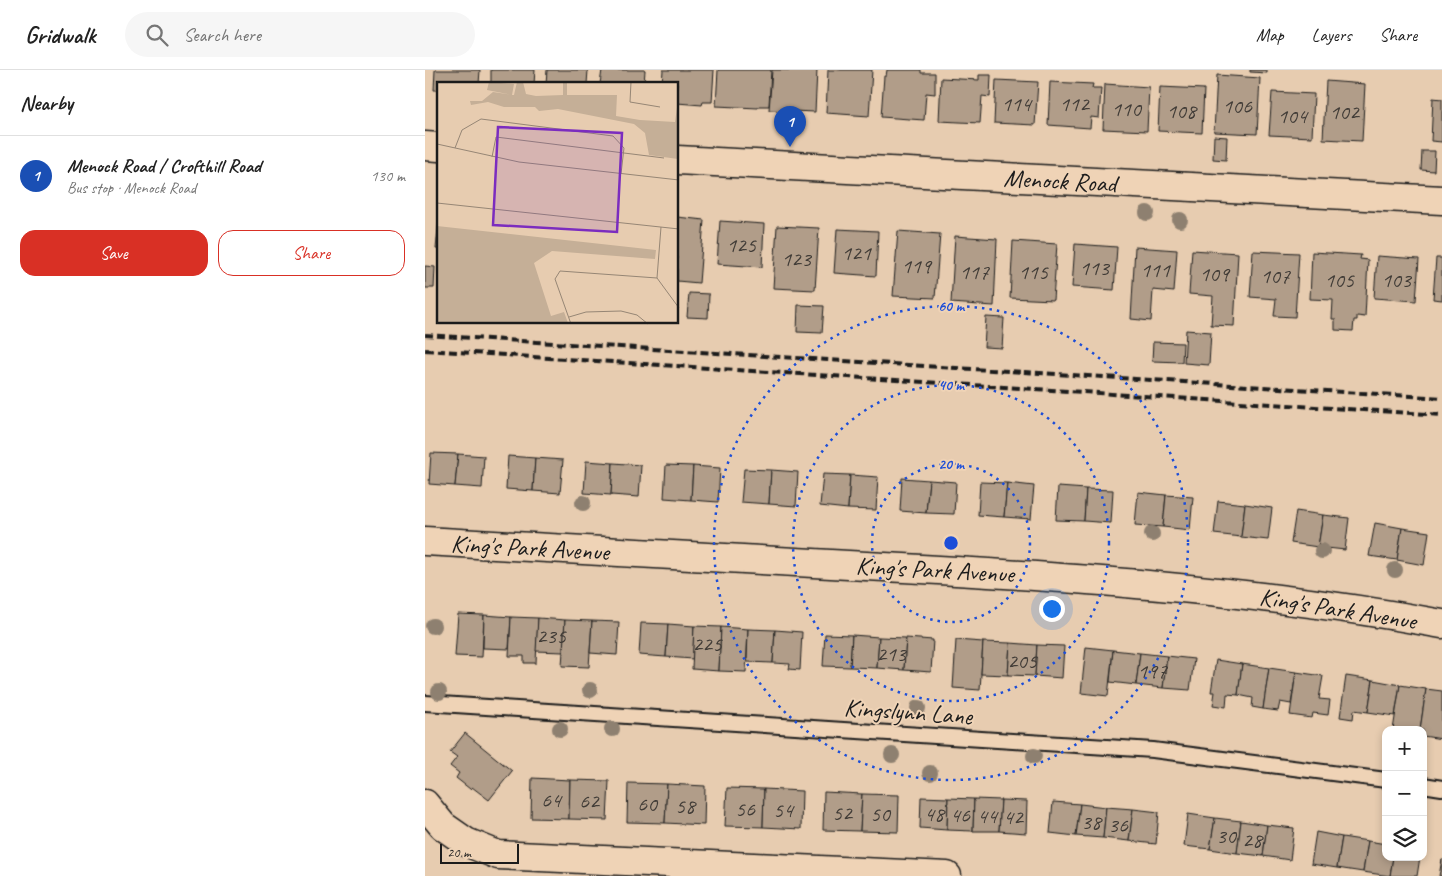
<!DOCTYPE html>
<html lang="en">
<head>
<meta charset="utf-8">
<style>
  body { margin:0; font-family:Caveat,sans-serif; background:#f6f6f6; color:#222 }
  .controls { position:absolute; right:15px; bottom:15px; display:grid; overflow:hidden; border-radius:10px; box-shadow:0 2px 8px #0003 }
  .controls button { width:45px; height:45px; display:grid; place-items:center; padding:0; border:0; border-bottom:1px solid #e0e0e0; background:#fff; color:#222; font:25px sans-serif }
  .scale { position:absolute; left:15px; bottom:12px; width:79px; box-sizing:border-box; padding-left:5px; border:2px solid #1c1c1c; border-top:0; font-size:14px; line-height:18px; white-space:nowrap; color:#1c1c1c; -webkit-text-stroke:4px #efd3b6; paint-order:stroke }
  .you { position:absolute; left:626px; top:538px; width:18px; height:18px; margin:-12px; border:4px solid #fff; border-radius:50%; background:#1a73e8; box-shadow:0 0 0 8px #1a73e833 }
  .badge { display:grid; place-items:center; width:32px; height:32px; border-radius:50%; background:#d93025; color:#fff; font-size:16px; font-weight:700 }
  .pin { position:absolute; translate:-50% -41px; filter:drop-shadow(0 1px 2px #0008) }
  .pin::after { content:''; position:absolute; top:26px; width:18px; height:15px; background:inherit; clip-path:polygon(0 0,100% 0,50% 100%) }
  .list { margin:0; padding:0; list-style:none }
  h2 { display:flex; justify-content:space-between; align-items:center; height:65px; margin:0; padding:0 20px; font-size:21px }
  h2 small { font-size:16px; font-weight:400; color:#767676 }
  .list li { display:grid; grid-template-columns:32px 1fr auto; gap:15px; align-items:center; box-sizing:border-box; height:80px; padding:0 20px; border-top:1px solid #e0e0e0 }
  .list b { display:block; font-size:19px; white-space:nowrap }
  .list p { margin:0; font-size:16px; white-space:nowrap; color:#767676 }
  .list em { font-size:16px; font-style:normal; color:#767676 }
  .actions { display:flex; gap:10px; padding:15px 20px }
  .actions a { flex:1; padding:11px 0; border:1px solid #d93025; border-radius:15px; text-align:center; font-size:18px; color:#d93025 }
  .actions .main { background:#d93025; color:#fff }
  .icon { flex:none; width:28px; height:28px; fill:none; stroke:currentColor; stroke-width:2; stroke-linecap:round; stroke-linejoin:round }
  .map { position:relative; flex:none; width:1017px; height:806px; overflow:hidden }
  header { display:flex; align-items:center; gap:30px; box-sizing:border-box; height:70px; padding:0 25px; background:#fff; border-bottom:1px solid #e0e0e0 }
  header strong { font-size:24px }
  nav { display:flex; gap:28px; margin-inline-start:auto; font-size:18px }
  .search { width:350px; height:45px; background:#f6f6f6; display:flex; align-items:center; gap:12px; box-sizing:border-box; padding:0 18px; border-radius:28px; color:#767676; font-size:19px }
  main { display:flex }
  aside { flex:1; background:#fff }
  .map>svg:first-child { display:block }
</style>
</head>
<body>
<header>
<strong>Gridwalk</strong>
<div class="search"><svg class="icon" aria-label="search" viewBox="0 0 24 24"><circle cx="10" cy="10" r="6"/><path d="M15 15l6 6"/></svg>Search here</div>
<nav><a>Map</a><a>Layers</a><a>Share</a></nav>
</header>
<main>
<aside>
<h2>Nearby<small></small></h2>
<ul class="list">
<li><span class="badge" style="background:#1a4fb4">1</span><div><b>Menock Road / Crofthill Road</b><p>Bus stop · Menock Road</p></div><em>130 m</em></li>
</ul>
<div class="actions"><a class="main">Save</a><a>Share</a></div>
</aside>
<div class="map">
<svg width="1017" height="806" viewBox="0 0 1017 806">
  <rect width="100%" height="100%" fill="#e7ccb0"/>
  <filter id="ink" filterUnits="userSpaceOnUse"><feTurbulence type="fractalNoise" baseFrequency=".02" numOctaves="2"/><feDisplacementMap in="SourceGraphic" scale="10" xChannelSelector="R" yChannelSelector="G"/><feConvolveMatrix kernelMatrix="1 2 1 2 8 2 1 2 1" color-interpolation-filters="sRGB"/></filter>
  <g filter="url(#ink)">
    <!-- building -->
    <g fill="#b19d89" stroke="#1c1c1c">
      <polygon points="10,0 55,0 54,14 14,14 14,20 9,20"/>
      <polygon points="66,0 110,0 109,14 66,14"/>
      <polygon points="122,0 163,0 162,14 121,14"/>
      <polygon points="177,0 220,0 219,14 175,14"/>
      <polygon points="238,0 289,0 287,32 278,32 277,35 252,33 252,14 237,14"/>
      <polygon points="293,0 346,0 344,36 334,36 333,38 291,36"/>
      <polygon points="347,0 392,0 390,42 344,40"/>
      <polygon points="403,0 447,0 444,46 401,43"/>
      <polygon points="462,0 496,0 496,3 510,3 510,24 501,23 499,50 456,47 459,6 461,6"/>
      <polygon points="825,0 842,0 842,3 825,2"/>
      <polygon points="554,5 566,5 565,27 557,26 555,53 514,51 516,8 554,10"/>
      <polygon points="792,5 835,8 832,64 789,62"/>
      <polygon points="571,10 613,12 610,55 569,53"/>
      <polygon points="901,11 940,14 937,71 898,69"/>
      <polygon points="625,12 668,14 667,18 676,18 674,48 666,47 665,58 623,55"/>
      <polygon points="680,14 724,17 722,61 678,59"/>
      <polygon points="735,17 779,19 777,63 733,61"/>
      <polygon points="847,22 889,24 887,67 844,65"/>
      <polygon points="1008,28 1017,29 1017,72 1006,71"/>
      <polygon points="789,66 802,67 801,90 788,89"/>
      <polygon points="997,81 1010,81 1009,101 996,100"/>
      <polygon points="252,147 279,150 274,213 252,211"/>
      <polygon points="14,149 14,179 11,179"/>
      <polygon points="295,151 339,154 337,197 292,194"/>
      <polygon points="352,156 394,158 390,220 348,218"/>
      <polygon points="412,159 453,161 451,206 409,203"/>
      <polygon points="473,161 515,164 510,228 468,226"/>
      <polygon points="530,166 572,169 569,236 526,233"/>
      <polygon points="588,171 632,174 628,230 585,228"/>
      <polygon points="650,174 692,177 689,220 647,217"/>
      <polygon points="710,177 752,180 749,222 728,220 726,251 706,249"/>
      <polygon points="767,180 813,183 809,256 786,255 788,226 764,224"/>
      <polygon points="828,181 874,183 870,247 849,246 851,229 825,227"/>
      <polygon points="887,182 936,185 935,189 943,190 940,247 932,246 932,250 929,250 928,261 910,260 910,249 907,249 908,230 885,229"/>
      <polygon points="952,186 994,189 991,231 949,228"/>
      <polygon points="1011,188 1017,188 1017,230 1008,229"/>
      <polygon points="0,196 10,197 9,218 0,218"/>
      <polygon points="264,223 284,224 283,248 262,247"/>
      <polygon points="373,235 399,236 397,263 372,262"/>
      <polygon points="561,247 579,248 577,278 559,277"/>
      <polygon points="761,260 786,262 784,295 759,293"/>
      <polygon points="728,272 758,273 757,292 727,291"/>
      <polygon points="6,383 33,384 30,416 4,414"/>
      <polygon points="33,384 59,386 57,418 30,416"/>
      <polygon points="83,386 110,388 108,421 81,419"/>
      <polygon points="110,388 138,390 135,423 108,421"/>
      <polygon points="161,391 188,393 186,425 159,423"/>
      <polygon points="188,393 216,395 214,427 186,425"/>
      <polygon points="241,395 268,396 266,430 239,428"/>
      <polygon points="268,396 295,398 293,432 266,430"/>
      <polygon points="319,399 346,400 344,434 316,432"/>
      <polygon points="346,400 373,402 371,436 344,434"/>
      <polygon points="398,404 425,405 423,439 395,436"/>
      <polygon points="425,405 453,407 451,440 423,439"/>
      <polygon points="477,408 504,410 501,443 475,441"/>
      <polygon points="504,410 531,412 529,444 501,443"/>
      <polygon points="555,412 582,413 579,447 553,445"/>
      <polygon points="582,413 609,416 606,449 579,447"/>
      <polygon points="633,417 661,419 659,451 631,450"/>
      <polygon points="661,419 688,420 686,453 659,451"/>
      <polygon points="713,422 741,425 738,457 710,455"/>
      <polygon points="741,425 768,427 765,460 738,457"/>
      <polygon points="793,431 820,434 816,467 789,464"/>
      <polygon points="820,434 847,438 843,470 816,467"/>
      <polygon points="871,441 898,445 893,477 866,473"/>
      <polygon points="898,445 924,448 920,480 893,477"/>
      <polygon points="950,453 977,458 972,490 944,486"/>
      <polygon points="977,458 1004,462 999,495 972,490"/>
      <polygon points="33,544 59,545 57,587 30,586"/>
      <polygon points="59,545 86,547 84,579 58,578"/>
      <polygon points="86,547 113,548 111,593 99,593 99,586 84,586"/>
      <polygon points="113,548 140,550 138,582 111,581"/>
      <polygon points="140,550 167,551 164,597 137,596"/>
      <polygon points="167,551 194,552 192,585 165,583"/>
      <polygon points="216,553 243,554 241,587 214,585"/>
      <polygon points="243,554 269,556 268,589 241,587"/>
      <polygon points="269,556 296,557 294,601 267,599"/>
      <polygon points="296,557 323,559 321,602 294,601"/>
      <polygon points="323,559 350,560 348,593 322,592"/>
      <polygon points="350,560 377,562 375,600 364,599 365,594 348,593"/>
      <polygon points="400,564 427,565 425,597 398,596"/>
      <polygon points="427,565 454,567 452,598 425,597"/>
      <polygon points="454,567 481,568 479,600 452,598"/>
      <polygon points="481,568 508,570 506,602 479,600"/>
      <polygon points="531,570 558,572 555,620 528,618"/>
      <polygon points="558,572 585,573 583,605 556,604"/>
      <polygon points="585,573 612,575 610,606 583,605"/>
      <polygon points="612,575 639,576 637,608 610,606"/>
      <polygon points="661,577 688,580 683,626 656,623"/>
      <polygon points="688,580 715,583 711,615 685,612"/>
      <polygon points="715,583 742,586 738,618 711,615"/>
      <polygon points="742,586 769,589 765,620 738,618"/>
      <polygon points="791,590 817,594 813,625 802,624 801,637 788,635 790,622 786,622"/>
      <polygon points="817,594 844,598 838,639 827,637 828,628 813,625"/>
      <polygon points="844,598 871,602 866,634 855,632 853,641 838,639"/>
      <polygon points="871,602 898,606 894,629 905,630 903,645 888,643 887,648 865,645"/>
      <polygon points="921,606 948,610 943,642 929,640 928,649 915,647"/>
      <polygon points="948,610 975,615 970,646 943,642"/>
      <polygon points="975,615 1001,619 995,660 968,660"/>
      <polygon points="1001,619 1017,621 1017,669 998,666 998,660 995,660"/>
      <polygon points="40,663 87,701 64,730 47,717 45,719 31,708 34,703 25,696 32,687 25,682"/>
      <polygon points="107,708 145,710 144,749 106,748"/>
      <polygon points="145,710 184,711 182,750 144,749"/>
      <polygon points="203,713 242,714 240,753 202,752"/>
      <polygon points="242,714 280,716 279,755 240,753"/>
      <polygon points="302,718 339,719 338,757 300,756"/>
      <polygon points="339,719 377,721 376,759 338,757"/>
      <polygon points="399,722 437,724 435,761 398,760"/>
      <polygon points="437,724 474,725 473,762 435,761"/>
      <polygon points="496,727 523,728 522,760 495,758"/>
      <polygon points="523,728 549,729 548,761 522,760"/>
      <polygon points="549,729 576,730 574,761 548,761"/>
      <polygon points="576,730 602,731 601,763 574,761"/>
      <polygon points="628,732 655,734 651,766 625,763"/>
      <polygon points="655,734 681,737 678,768 651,766"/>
      <polygon points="681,737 708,739 704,771 678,768"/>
      <polygon points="708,739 734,742 731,774 704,771"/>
      <polygon points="763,744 790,748 785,779 759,776"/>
      <polygon points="790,748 816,751 812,783 785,779"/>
      <polygon points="816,751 842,755 838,786 812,783"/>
      <polygon points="842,755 869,758 865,790 838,786"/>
      <polygon points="891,762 917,767 912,798 886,794"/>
      <polygon points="917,767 943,771 938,802 912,798"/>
      <polygon points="943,771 961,774 961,787 968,787 965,806 938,802"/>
      <polygon points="968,787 995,787 992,806 965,806"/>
      <polygon points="1017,789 1017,806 1014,806"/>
    </g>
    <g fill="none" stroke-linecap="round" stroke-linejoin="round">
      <defs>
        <g id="lane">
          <polyline points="0,633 728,680 961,710"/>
          <polyline points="998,715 1017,718"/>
        </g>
        <polyline id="street" points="0,734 18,756 41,772 73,785 522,806"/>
        <g id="secondary">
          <polyline points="0,76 14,77"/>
          <polyline points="252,90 1017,130"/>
          <path d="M 0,471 C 147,479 294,487 441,496 C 634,506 827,519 1017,554"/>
        </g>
      </defs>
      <!-- lane casing -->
      <use href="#lane" stroke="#1c1c1c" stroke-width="18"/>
      <!-- street casing -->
      <use href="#street" stroke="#1c1c1c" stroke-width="31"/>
      <!-- secondary casing -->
      <use href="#secondary" stroke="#1c1c1c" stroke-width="31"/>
      <!-- lane -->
      <use href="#lane" stroke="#efd3b6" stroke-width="14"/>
      <!-- street -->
      <use href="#street" stroke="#efd3b6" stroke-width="28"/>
      <!-- secondary -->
      <use href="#secondary" stroke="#efd3b6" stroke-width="28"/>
      <!-- rail -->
      <g stroke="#1c1c1c" stroke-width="4" stroke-dasharray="8 4" stroke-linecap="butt">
        <polyline points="0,265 1017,328"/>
        <polyline points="0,280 1017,345"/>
      </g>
    </g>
    <!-- trees -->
    <g fill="#8e8070">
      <circle cx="722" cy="143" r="8"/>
      <circle cx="755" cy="150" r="8"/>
      <circle cx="158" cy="433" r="8"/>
      <circle cx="727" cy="464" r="8"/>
      <circle cx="897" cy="481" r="8"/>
      <circle cx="970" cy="500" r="8"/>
      <circle cx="8" cy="556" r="8"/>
      <circle cx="165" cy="620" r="8"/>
      <circle cx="14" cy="622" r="8"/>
      <circle cx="493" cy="638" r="8"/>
      <circle cx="135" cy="659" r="8"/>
      <circle cx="187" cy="659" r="8"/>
      <circle cx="467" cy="685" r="8"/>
      <circle cx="609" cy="686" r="8"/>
      <circle cx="505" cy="703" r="8"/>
    </g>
  </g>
  <!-- distance rings -->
  <g fill="none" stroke="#1d4ed8" stroke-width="2.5" stroke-dasharray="2.5 5">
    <circle cx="526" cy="473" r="79"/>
    <circle cx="526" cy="473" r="158"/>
    <circle cx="526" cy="473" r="237"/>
  </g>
  <g text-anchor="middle" stroke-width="4" stroke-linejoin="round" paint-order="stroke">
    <!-- number labels -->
    <g font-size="22" fill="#413c37">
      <text x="591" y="41">114</text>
      <text x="649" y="41">112</text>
      <text x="812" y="43">106</text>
      <text x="701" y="46">110</text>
      <text x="756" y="48">108</text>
      <text x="919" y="49">102</text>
      <text x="867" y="53">104</text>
      <text x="316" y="182">125</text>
      <text x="431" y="190">121</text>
      <text x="371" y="196">123</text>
      <text x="491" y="203">119</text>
      <text x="669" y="205">113</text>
      <text x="730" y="207">111</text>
      <text x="549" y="209">117</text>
      <text x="608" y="209">115</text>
      <text x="789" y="211">109</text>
      <text x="850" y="213">107</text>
      <text x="914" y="217">105</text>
      <text x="971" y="217">103</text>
      <text x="126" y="573">235</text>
      <text x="282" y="581">225</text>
      <text x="466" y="591">213</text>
      <text x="597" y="598">205</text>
      <text x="727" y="608">197</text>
      <text x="126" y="737">64</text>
      <text x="164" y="738">62</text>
      <text x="222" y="741">60</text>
      <text x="260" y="743">58</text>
      <text x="320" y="746">56</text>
      <text x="358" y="747">54</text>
      <text x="417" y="750">52</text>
      <text x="455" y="751">50</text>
      <text x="509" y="751">48</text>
      <text x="535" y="752">46</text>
      <text x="562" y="753">44</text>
      <text x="588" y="754">42</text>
      <text x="666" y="759">38</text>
      <text x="693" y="762">36</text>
      <text x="801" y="773">30</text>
      <text x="827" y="777">28</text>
    </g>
    <!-- street labels -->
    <g font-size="25" fill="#1c1c1c" stroke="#efd3b6">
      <text transform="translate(635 110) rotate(3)" y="9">Menock Road</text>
      <text transform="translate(105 477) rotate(3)" y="9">King's Park Avenue</text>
      <text transform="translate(510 499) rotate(3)" y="9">King's Park Avenue</text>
      <text transform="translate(913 538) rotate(9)" y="9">King's Park Avenue</text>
      <text transform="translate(483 641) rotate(4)" y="9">Kingslynn Lane</text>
    </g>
  </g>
  <!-- overview -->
  <g transform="translate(12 12)">
    <rect width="241" height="241" fill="#e7ccb0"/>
    <path d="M 52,0 L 77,2 L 75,13 L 50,8 ZM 80,0 L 86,0 L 89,12 L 99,14 L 126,13 L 126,0 L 130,0 L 130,13 L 180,13 L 179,34 L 203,38 L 238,40 L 241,18 L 241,77 L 212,73 L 208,51 L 197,42 L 121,27 L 102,29 L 98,25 L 67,25 L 51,20 L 34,23 L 33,19 L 45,19 L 56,10 L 77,13 ZM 0,144 L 219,168 L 218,177 L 115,169 L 97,181 L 114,234 L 127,230 L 131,241 L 0,241 Z" fill="#c5af97"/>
    <path fill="none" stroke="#968675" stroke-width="1" d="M 194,0 L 193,20 L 223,25M 0,62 L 82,80 L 242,98M 18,66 L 25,48 L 44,37 L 176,54 L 187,66 L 184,92M 55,75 L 59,55 L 227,76M 0,121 L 242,147M 224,145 L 220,196 L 242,226M 132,235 L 149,230 L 184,229 L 200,233 L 211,242M 134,242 L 118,197 L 123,189 L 220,196"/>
    <path fill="#7b2cbf" fill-opacity="0.15" stroke="#7b2cbf" stroke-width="2.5" d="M 61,45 L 185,51 L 180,150 L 56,143 Z"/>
    <rect width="241" height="241" fill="none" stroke="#1c1c1c" stroke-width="2.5"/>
  </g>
  <circle cx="526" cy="473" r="8" fill="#1d4ed8" stroke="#efd3b6" stroke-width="2.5"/>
  <g font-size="15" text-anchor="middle" font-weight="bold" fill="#1d4ed8" stroke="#efd3b6" stroke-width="4" stroke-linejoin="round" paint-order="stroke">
    <text x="526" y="241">60 m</text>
    <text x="526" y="320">40 m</text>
    <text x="526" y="399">20 m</text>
  </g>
</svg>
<div class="controls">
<button>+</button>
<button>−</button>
<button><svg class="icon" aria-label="layers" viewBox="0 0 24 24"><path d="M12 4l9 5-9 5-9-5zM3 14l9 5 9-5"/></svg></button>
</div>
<div class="scale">20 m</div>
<div class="you"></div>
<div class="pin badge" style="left:365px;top:77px;background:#1a4fb4">1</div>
</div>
</main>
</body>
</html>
